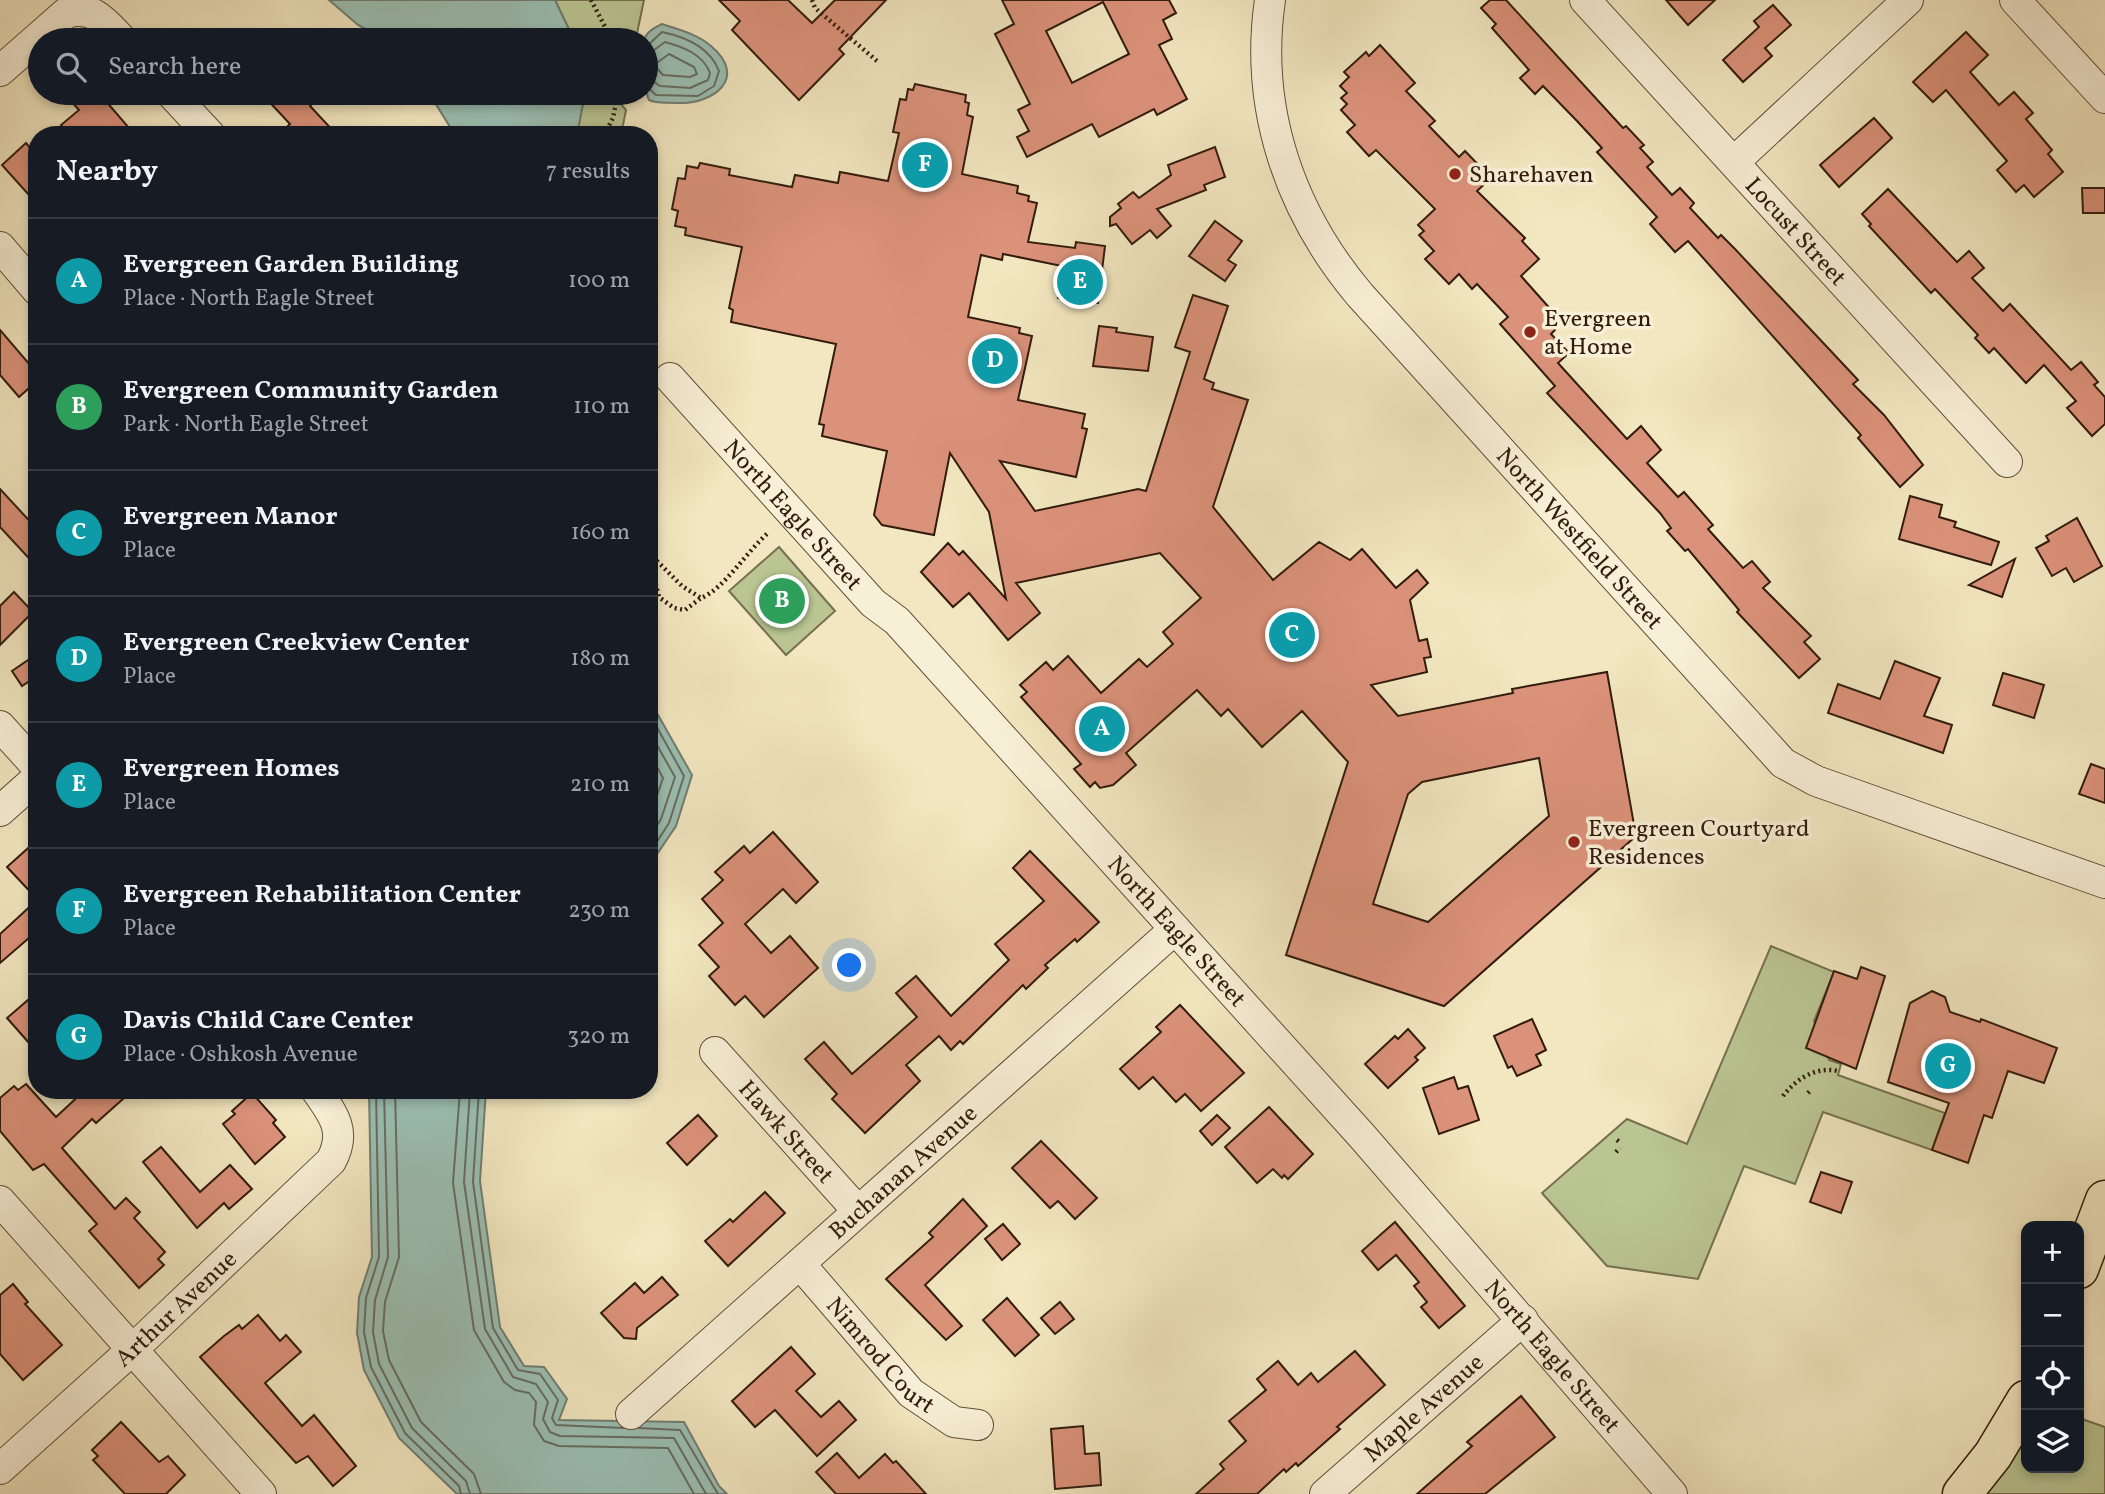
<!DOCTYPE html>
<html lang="en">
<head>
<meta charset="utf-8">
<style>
  body { margin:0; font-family:Vollkorn,serif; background:#242831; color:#f1f3f6 }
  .controls { position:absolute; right:21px; bottom:21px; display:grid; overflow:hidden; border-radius:14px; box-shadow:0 4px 10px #0003 }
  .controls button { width:63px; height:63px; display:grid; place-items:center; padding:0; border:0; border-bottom:2px solid #363941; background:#171b24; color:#f1f3f6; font:35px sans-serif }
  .you { position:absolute; left:850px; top:966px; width:24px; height:24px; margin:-18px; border:5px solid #fff; border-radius:50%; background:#1a73e8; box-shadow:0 0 0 10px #1a73e833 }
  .badge { display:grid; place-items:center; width:46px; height:46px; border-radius:50%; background:#ea580c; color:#fff; font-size:23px; font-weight:700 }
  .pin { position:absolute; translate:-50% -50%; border:4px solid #fff; box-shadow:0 2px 7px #0006 }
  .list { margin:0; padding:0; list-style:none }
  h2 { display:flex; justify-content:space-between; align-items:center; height:91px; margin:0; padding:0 28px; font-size:30px }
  h2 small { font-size:23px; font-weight:400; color:#9ea1a6 }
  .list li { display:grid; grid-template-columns:46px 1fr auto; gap:21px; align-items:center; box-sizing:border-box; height:126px; padding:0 28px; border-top:2px solid #363941 }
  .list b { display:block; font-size:26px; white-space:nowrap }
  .list p { margin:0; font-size:23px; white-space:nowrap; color:#9ea1a6 }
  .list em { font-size:23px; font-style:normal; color:#9ea1a6 }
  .icon { flex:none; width:38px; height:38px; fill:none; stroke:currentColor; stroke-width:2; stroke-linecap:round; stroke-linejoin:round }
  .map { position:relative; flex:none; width:2105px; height:1494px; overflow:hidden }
  .search { position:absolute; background:#171b24; box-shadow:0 4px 10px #0003; left:28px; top:28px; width:630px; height:77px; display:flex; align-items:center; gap:18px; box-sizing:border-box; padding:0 24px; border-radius:38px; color:#9ea1a6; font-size:26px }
  .panel { position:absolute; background:#171b24; box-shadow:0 4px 10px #0003; left:28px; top:126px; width:630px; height:973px; border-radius:28px }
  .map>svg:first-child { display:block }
</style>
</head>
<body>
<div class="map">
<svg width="2105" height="1494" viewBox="0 0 2105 1494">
  <rect width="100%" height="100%" fill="#f2e7c0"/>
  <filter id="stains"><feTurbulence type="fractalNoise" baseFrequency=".00286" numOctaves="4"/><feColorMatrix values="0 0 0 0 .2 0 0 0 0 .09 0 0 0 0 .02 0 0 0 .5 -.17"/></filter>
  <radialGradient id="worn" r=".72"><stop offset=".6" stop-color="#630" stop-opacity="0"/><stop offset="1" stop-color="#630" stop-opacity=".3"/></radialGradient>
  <!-- green -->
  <g fill="#bac592" stroke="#767050" stroke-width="2">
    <polygon points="555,0 644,0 636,38 574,40"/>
    <polygon points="585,93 612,93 626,110 621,135 577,135"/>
    <polygon points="779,547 835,611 786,655 729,591"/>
    <polygon points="1771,946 1834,972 1814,1021 1829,1060 1841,1064 1838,1075 1945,1113 1932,1150 1823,1112 1795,1184 1744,1166 1698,1279 1607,1266 1542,1193 1627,1119 1687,1144"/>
    <polygon points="2026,1400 2026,1468 2079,1468 2079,1418 2105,1427 2105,1494 1962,1494"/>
  </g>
  <!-- water -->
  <g fill="#9bbfb3" stroke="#717d71" stroke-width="2">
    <polygon points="329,0 555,0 574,40 386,40 358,25"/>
    <path d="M 662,24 C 680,30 697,34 711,46 C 749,78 713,105 676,103 C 667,102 657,104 649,100 C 645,95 643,46 645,38 C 647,31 656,27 662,24 Z"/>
    <polygon points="429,93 585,93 577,135 455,135"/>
    <polygon points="649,699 692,775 676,826 649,866"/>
    <polygon points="369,1090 486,1090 480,1181 500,1327 524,1366 544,1367 567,1399 559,1420 684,1422 719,1486 727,1494 457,1494 399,1438 364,1370 357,1333 359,1297 372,1257"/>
  </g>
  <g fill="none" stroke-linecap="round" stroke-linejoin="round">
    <!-- shore -->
    <g stroke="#666d60" stroke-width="2">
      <path d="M 646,47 L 662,32 C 686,37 710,47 719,71 L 714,86 L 698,96 L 656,95 L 646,86"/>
      <polygon points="669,54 694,67 697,74 690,77 663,75 654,65"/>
      <path d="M 646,56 L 665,42 C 683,47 703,54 710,73 L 708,80 L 690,88 L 660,86 L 646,77"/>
      <polyline points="649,713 684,776 669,823 649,854"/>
      <polyline points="649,731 675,777 661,819 649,838"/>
      <polyline points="649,752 663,778 649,819"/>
      <polyline points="376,1090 379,1257 366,1298 364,1332 371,1367 405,1433 459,1486 461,1494"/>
      <polyline points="384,1090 388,1257 375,1300 373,1332 379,1364 412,1428 466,1481 470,1494"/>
      <polyline points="395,1090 399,1257 385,1302 383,1331 389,1360 421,1422 474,1474 481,1494"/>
      <polyline points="460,1090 453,1183 474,1330 504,1382 515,1390 529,1393 536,1402 534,1425 544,1441 559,1446 668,1448 694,1494"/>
      <polyline points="470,1090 464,1182 485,1329 513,1377 536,1384 548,1402 543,1419 550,1432 560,1436 674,1438 706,1494"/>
      <polyline points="479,1090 473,1182 493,1328 518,1370 540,1374 558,1400 552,1418 556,1425 623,1428"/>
      <polyline points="638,1428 680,1430 718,1494"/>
    </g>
  </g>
  <!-- building -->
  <g fill="#db927a" stroke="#321b0d" stroke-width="2" fill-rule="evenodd">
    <polygon points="719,0 788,0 812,23 835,0 886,0 839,49 844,54 799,100 732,30 740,21"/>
    <path d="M 1002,0 L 1169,0 L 1176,13 L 1163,20 L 1172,39 L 1159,45 L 1187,99 L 1157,115 L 1154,109 L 1099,137 L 1092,124 L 1027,157 L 1017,137 L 1029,131 L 1018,110 L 1030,104 L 995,34 L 1014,24 ZM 1103,2 L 1129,54 L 1072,83 L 1046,31 Z"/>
    <polygon points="1490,0 1506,0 1623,128 1626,126 1644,145 1640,148 1653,162 1647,167 1672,195 1680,188 1694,203 1690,208 1718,238 1721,235 1735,249 1858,380 1853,384 1884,415 1923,465 1900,487 1858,438 1861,435 1688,241 1675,252 1650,224 1657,217 1597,152 1602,148 1577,121 1543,86 1535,94 1520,78 1529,70 1492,28 1496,24 1481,8"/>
    <polygon points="1666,0 1715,0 1688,25"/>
    <polygon points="1773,5 1791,25 1765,48 1772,56 1743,82 1723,60 1759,27 1754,21"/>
    <polygon points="1966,32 1988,55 1970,72 1999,105 2014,92 2033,113 2026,119 2052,150 2048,154 2063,172 2034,197 2024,185 2016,192 1997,170 2007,161 1946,90 1933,102 1913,82"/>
    <polygon points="1380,45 1415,83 1406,91 1435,121 1429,126 1459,157 1465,151 1491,178 1477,191 1525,238 1522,241 1539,259 1521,276 1553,312 1545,319 1555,330 1551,334 1569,353 1558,363 1627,439 1641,426 1661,450 1647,463 1678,497 1684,492 1713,525 1708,529 1743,568 1752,561 1770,582 1763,588 1811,636 1804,642 1820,659 1799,678 1737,612 1739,610 1688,549 1685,551 1667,531 1671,528 1660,513 1547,393 1555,386 1500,324 1508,317 1477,284 1472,289 1459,274 1449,284 1425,259 1434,251 1419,235 1424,231 1418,225 1435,209 1376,150 1369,156 1347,132 1355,125 1341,110 1347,104 1341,98 1347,93 1340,86 1349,77 1344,72 1366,52 1369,56"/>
    <path d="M 915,84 L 966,95 L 965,102 L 969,103 L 967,115 L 973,117 L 962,174 L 1018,186 L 1017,193 L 1029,196 L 1028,201 L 1037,203 L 1028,242 L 1075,248 L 1076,242 L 1105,246 L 1098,303 L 1058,298 L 1062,266 L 1003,254 L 1002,260 L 981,255 L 968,317 L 1020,328 L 1019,333 L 1032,336 L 1018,400 L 1085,414 L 1082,428 L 1087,429 L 1076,477 L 1000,461 L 1035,511 L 1138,489 L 1146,491 L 1190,352 L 1175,347 L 1193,295 L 1228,306 L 1204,379 L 1214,383 L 1212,389 L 1248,400 L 1213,507 L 1273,580 L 1319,542 L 1350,560 L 1362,549 L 1396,588 L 1417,570 L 1428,583 L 1410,600 L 1419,641 L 1427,639 L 1431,657 L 1424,658 L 1427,672 L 1371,685 L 1398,716 L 1513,693 L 1512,689 L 1607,672 L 1636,836 L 1444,1006 L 1286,955 L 1348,762 L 1302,711 L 1262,747 L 1228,709 L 1221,716 L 1197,690 L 1126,753 L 1136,765 L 1113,785 L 1100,788 L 1095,782 L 1090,787 L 1074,769 L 1081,764 L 1021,697 L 1027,692 L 1020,685 L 1046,662 L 1053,670 L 1068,656 L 1101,693 L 1139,659 L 1147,667 L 1173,644 L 1163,632 L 1201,598 L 1160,553 L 1016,583 L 1040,613 L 1008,640 L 969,593 L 953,607 L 921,572 L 948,543 L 959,555 L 963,551 L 1006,599 L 989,512 L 950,453 L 934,535 L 882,525 L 874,515 L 887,451 L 822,436 L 824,425 L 819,424 L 836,344 L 731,322 L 733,310 L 729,308 L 742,247 L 685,235 L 686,228 L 675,226 L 678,211 L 672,209 L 678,178 L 685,179 L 687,166 L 698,168 L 700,163 L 730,169 L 729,175 L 792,187 L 795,175 L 838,183 L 840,172 L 888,181 L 899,133 L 893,132 L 900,99 L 906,100 L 908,89 L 913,90 ZM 1539,758 L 1549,816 L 1428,922 L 1373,904 L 1408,794 L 1422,782 Z"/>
    <polygon points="81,93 99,93 135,135 70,135 61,125 79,110 71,101"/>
    <polygon points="261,93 305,93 314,102 310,106 337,135 278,135 290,124"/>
    <polygon points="1874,118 1892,138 1839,187 1820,165"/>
    <polygon points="26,143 37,156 37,204 2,165"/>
    <polygon points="1215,147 1225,177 1204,185 1206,190 1157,209 1171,226 1157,238 1150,230 1132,244 1116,224 1110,226 1110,217 1121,208 1118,204 1133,192 1139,198 1171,175 1168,165"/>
    <polygon points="2082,188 2105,188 2105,213 2083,213"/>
    <polygon points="1888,189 1957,262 1969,251 1984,268 1972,278 2003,311 2010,304 2071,370 2081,362 2098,382 2094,385 2105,397 2105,424 2092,436 2067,408 2076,401 2044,365 2026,383 1994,348 1989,353 1975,338 1978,335 1935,289 1931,293 1869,226 1871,224 1862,214"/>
    <polygon points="1215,221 1242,241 1228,260 1236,265 1225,281 1189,256"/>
    <polygon points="1099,326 1117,328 1116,332 1153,337 1148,371 1093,366"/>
    <polygon points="0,330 37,373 37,381 19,397 0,375"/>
    <polygon points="0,489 37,529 37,567 0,527"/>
    <polygon points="1910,496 1942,505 1939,517 1956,522 1954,527 1999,542 1991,565 1899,539"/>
    <polygon points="2077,518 2102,566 2074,582 2066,568 2052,576 2036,548 2049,541 2046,536"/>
    <polygon points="2015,559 2002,597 1969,585"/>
    <polygon points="14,592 33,612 0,645 0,606"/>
    <polygon points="37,654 37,676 22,686 12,671"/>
    <polygon points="1895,661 1940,678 1924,716 1952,725 1943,753 1828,713 1838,684 1880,699"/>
    <polygon points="2003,673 2044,685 2034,718 1993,705"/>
    <polygon points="2091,764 2105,769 2105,803 2079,794"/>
    <polygon points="773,832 818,882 796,903 783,889 745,924 771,953 790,936 818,968 764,1017 745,996 735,1005 709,976 719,967 699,945 723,923 702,899 723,880 715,872 744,846 750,853"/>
    <polygon points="37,840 37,899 7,867"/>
    <polygon points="1030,851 1099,922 1077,942 1075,939 1045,965 1048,968 1026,989 1023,985 963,1044 960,1041 951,1050 939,1036 906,1065 920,1081 865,1133 832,1099 837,1094 805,1059 824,1042 852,1074 917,1017 896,993 916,976 951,1016 1009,960 995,944 1044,901 1013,868"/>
    <polygon points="37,900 37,931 0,963 0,934"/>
    <polygon points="1861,967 1885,976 1856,1069 1806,1048 1834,971 1857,979"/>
    <polygon points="1932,991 1945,997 1950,1012 1980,1022 1981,1019 2057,1048 2044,1083 2008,1071 1992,1118 1984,1115 1968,1163 1932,1150 1949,1103 1888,1082 1910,1003"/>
    <polygon points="28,1000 37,1011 37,1052 7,1018"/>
    <polygon points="1180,1005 1244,1073 1201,1111 1185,1094 1176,1102 1153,1077 1139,1089 1120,1069 1161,1032 1156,1027"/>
    <polygon points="1532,1019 1546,1050 1536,1055 1541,1065 1517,1076 1512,1066 1508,1068 1494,1036"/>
    <polygon points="1408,1029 1425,1048 1415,1057 1418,1060 1388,1088 1365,1064 1395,1036 1398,1039"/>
    <polygon points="1454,1077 1458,1089 1468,1086 1479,1120 1439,1134 1423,1088"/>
    <polygon points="26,1084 56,1117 85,1090 133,1090 96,1123 92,1119 62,1148 115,1209 126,1198 140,1212 134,1218 165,1252 158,1259 164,1265 139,1288 89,1231 97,1224 44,1164 33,1170 0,1131 0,1098 14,1086 18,1090"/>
    <polygon points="252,1093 276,1120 273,1123 285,1137 255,1164 223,1124 235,1114 232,1111"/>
    <polygon points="1269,1107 1313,1154 1288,1179 1284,1175 1282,1178 1273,1169 1257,1183 1225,1147"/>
    <polygon points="698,1115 717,1136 687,1165 667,1143"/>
    <polygon points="1217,1115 1230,1128 1212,1145 1200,1131"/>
    <polygon points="1041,1141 1097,1198 1075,1219 1058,1201 1050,1208 1012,1168"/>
    <polygon points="161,1147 200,1192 230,1165 252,1189 229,1209 224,1203 197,1228 143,1162"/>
    <polygon points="1821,1172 1852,1182 1841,1213 1810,1202"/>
    <polygon points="765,1192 785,1213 728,1266 705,1241 730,1219 733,1222"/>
    <polygon points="963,1199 987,1226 925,1285 962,1326 946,1340 886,1279 933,1237 929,1233"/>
    <polygon points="1395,1222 1465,1306 1439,1328 1421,1307 1427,1302 1414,1286 1419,1282 1396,1255 1378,1270 1362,1251"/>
    <polygon points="1003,1224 1020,1244 1002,1260 985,1239"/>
    <polygon points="662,1277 678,1295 637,1328 636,1339 624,1338 601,1313 635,1283 644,1293"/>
    <polygon points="13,1284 28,1302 25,1304 62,1345 23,1380 0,1354 0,1295"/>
    <polygon points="1007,1298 1039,1335 1015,1356 983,1320"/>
    <polygon points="1060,1302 1074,1319 1055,1334 1041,1318"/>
    <polygon points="258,1315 280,1341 286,1335 301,1352 265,1383 302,1426 314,1415 356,1466 333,1486 308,1456 296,1463 200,1357 224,1336 239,1325 242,1329"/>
    <polygon points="791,1347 815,1374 796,1391 821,1417 839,1401 856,1420 817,1456 775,1410 755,1427 732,1401"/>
    <polygon points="1355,1351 1385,1385 1337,1427 1340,1429 1298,1466 1296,1463 1286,1472 1284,1469 1257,1494 1196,1494 1224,1469 1220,1464 1246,1441 1229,1421 1266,1390 1257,1379 1278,1361 1298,1385 1311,1373 1318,1382"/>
    <polygon points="1521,1396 1555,1437 1485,1494 1417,1494 1472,1446 1467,1442"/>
    <polygon points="121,1422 159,1462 168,1456 185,1475 166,1494 125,1494 93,1460 98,1456 92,1450"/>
    <polygon points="1083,1426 1085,1454 1099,1453 1101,1485 1055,1489 1051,1429"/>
    <polygon points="837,1453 859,1478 885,1454 893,1463 896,1461 926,1494 836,1494 816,1472"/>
  </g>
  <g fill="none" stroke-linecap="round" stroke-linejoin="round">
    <defs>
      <g id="minor">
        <path id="s1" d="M 1270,0 C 1254,109 1290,212 1360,295 L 1774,753 L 1783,763 L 1816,781 L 2105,883"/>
        <path id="s2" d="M 1585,0 L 2007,462"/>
        <polyline points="2015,0 2105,98"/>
        <path d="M 0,71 L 66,13 C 93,5 104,21 122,40"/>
        <polyline points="171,93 210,135"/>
        <polyline points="1734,162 1908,0"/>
        <polyline points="0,247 37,290"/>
        <path id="s3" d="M 670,378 L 873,603 L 897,621 L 1362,1136 L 1672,1494"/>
        <polyline points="0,726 37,767"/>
        <polyline points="0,811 37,778"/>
        <path id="s4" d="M 715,1052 L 857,1210"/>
        <polyline points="0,1201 261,1494"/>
        <path id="s5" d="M 800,1264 L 911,1393 L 954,1422 L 978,1425"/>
        <path id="s6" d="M 631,1414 L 1175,929"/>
        <path id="s7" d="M 0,1469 L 133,1349 L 331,1161 C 347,1132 334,1115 316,1090"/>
        <path id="s8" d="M 1325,1494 L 1523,1320"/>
      </g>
      <g id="major">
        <polyline points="2079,1269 2105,1200"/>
        <polyline points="1962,1494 1993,1455 2026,1400"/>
      </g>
    </defs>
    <!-- minor casing -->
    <use href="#minor" stroke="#624e3a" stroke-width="32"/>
    <!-- major casing -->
    <use href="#major" stroke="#321b0d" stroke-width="41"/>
    <!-- path -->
    <g stroke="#321b0d" stroke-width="4.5" stroke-dasharray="2 3.5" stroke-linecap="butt">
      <polyline points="591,0 612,40"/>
      <polyline points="812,0 815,8 877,61"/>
      <polyline points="604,135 613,118 618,93"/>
      <path d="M 649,553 L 682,586 L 701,598 C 724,589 747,551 769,532"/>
      <polyline points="649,557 659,597 674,608 685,610 701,598"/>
      <polyline points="1808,1093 1810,1091"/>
      <path d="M 1783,1096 C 1796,1079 1816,1066 1838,1071"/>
      <polyline points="1617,1140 1621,1143"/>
      <polyline points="1616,1152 1620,1148"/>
    </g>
    <!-- minor -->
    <use href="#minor" stroke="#f7efd6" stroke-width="30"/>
    <!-- major -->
    <use href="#major" stroke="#f2e7c0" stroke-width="38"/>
  </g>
  <!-- markers -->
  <g fill="#8f2418" stroke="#f7efd6" stroke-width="2.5">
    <circle cx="1455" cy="174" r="7"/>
    <circle cx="1530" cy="332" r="7"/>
    <circle cx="1574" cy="842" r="7"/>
  </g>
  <g text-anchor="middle" stroke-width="7" stroke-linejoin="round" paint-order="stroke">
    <!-- poi labels -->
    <g font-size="24" fill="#321b0d" stroke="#f7efd6" text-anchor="start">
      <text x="1469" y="182">Sharehaven</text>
      <text x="1544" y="326">Evergreen<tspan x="1544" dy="28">at Home</tspan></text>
      <text x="1588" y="836">Evergreen Courtyard<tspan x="1588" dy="28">Residences</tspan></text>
    </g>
    <!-- street labels -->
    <g font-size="24" fill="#321b0d" stroke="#f7efd6">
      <text dy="8" stroke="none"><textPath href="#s2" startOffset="313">Locust Street</textPath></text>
      <text dy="8" stroke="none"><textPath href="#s3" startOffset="184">North Eagle Street</textPath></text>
      <text dy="8" stroke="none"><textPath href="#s1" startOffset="646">North Westfield Street</textPath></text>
      <text dy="8" stroke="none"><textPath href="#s3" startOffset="751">North Eagle Street</textPath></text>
      <text dy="8" stroke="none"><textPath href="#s4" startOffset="107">Hawk Street</textPath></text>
      <text dy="8" stroke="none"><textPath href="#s6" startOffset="364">Buchanan Avenue</textPath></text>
      <text dy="8" stroke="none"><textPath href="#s7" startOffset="238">Arthur Avenue</textPath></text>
      <text dy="8" stroke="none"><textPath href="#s5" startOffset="122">Nimrod Court</textPath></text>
      <text dy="8" stroke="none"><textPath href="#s3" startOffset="1318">North Eagle Street</textPath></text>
      <text dy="8" stroke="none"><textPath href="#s8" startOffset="131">Maple Avenue</textPath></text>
    </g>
  </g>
  <rect width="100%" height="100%" filter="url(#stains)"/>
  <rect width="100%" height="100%" fill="url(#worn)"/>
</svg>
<div class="controls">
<button>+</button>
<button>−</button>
<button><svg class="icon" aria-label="locate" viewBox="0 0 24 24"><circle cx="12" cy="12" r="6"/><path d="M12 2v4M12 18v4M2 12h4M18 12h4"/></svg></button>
<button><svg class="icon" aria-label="layers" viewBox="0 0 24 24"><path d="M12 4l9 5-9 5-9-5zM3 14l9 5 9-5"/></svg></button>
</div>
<div class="you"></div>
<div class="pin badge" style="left:1102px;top:729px;background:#0f9aa8">A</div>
<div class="pin badge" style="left:782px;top:601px;background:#2e9e5b">B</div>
<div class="pin badge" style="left:1292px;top:635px;background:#0f9aa8">C</div>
<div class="pin badge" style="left:995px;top:361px;background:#0f9aa8">D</div>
<div class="pin badge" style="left:1080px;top:282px;background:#0f9aa8">E</div>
<div class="pin badge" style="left:925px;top:165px;background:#0f9aa8">F</div>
<div class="pin badge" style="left:1948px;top:1066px;background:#0f9aa8">G</div>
<div class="search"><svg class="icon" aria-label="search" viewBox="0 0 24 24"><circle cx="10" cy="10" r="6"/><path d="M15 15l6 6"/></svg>Search here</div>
<section class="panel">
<h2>Nearby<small>7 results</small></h2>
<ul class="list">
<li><span class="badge" style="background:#0f9aa8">A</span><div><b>Evergreen Garden Building</b><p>Place · North Eagle Street</p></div><em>100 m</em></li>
<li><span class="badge" style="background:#2e9e5b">B</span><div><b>Evergreen Community Garden</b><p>Park · North Eagle Street</p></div><em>110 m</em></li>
<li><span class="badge" style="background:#0f9aa8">C</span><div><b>Evergreen Manor</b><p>Place</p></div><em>160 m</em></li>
<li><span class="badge" style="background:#0f9aa8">D</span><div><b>Evergreen Creekview Center</b><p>Place</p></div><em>180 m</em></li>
<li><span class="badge" style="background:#0f9aa8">E</span><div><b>Evergreen Homes</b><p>Place</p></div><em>210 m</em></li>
<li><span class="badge" style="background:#0f9aa8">F</span><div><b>Evergreen Rehabilitation Center</b><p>Place</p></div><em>230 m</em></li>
<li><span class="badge" style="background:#0f9aa8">G</span><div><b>Davis Child Care Center</b><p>Place · Oshkosh Avenue</p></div><em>320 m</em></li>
</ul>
</section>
</div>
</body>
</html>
